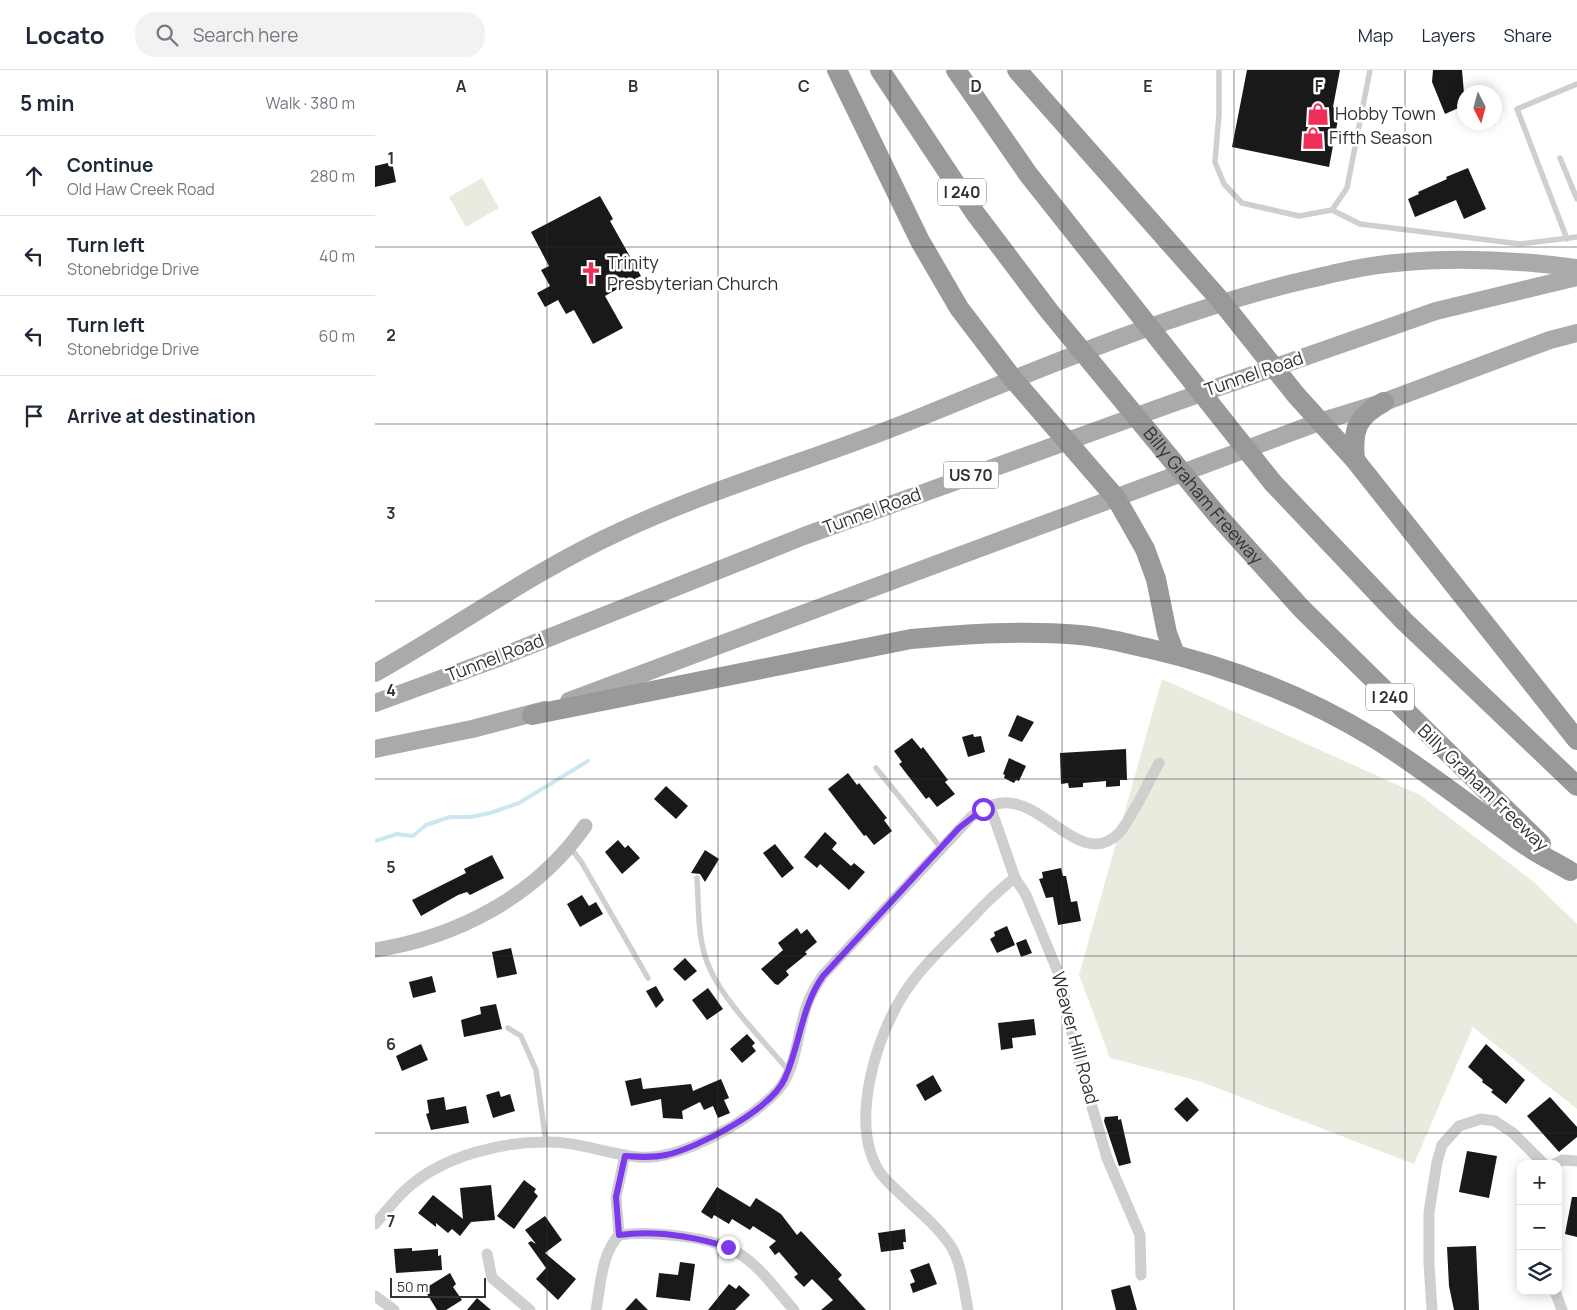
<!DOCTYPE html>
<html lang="en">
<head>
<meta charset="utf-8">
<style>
  body { margin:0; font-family:Manrope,sans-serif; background:#f2f2f3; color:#1f2937 }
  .controls { position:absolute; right:15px; bottom:15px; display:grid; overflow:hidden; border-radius:10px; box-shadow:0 2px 12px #0003 }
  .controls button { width:45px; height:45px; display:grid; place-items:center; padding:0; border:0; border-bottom:1px solid #e0e1e3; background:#fff; color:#1f2937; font:25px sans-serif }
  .compass { position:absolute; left:1082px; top:15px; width:45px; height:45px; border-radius:50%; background:#fff; box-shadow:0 2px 12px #0003; rotate:174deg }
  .scale { position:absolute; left:15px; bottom:12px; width:96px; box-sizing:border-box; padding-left:5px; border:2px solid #323232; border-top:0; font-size:14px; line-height:18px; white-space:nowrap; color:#323232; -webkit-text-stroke:4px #fff; paint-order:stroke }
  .stop { position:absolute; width:15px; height:15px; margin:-11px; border:4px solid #7c3aed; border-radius:50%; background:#fff }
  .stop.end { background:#7c3aed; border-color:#fff; box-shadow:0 1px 5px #0008 }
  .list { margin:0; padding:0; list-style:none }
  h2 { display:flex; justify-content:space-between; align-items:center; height:65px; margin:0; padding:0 20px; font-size:21px }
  h2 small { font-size:16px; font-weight:400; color:#747a83 }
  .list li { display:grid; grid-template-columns:32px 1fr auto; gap:15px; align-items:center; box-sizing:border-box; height:80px; padding:0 20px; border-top:1px solid #e0e1e3 }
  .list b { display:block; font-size:19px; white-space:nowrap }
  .list p { margin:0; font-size:16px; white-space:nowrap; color:#747a83 }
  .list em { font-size:16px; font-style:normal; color:#747a83 }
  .icon { flex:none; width:28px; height:28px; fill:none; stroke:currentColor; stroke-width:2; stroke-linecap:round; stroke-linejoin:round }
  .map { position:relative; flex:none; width:1202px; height:1240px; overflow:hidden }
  header { display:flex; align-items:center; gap:30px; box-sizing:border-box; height:70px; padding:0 25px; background:#fff; border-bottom:1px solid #e0e1e3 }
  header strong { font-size:24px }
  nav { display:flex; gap:28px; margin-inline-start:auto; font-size:18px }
  .search { width:350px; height:45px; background:#f2f2f3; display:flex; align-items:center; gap:12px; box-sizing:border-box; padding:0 18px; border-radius:20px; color:#747a83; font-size:19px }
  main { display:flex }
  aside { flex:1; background:#fff }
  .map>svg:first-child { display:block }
</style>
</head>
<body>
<header>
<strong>Locato</strong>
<div class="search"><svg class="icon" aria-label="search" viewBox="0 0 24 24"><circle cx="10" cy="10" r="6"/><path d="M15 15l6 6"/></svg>Search here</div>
<nav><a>Map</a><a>Layers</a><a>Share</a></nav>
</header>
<main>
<aside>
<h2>5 min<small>Walk · 380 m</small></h2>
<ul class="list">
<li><svg class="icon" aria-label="ahead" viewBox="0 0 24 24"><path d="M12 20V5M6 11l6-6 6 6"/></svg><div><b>Continue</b><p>Old Haw Creek Road</p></div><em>280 m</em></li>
<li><svg class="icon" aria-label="left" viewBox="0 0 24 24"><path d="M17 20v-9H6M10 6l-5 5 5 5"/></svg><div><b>Turn left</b><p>Stonebridge Drive</p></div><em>40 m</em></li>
<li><svg class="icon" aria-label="left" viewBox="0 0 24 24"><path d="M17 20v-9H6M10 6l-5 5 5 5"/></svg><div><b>Turn left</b><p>Stonebridge Drive</p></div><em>60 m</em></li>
<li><svg class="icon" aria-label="arrive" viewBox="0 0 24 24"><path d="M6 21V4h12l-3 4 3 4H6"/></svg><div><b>Arrive at destination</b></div></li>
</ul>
</aside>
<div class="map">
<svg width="1202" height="1240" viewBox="0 0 1202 1240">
  <rect width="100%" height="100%" fill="#fff"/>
  <!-- green -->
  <g fill="#e8ecde">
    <polygon points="107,108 124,138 91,157 74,127"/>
    <polygon points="787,609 1045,725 1160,813 1202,854 1202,1039 1098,957 1039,1094 824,1011 735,988 704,905"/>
  </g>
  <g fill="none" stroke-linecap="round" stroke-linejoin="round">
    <!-- stream -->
    <polyline stroke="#cce7ef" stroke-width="4" points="0,771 22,764 38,766 51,755 75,747 95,747 115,743 144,733 213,691"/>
  </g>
  <!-- building -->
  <g fill="#191919">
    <polygon points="872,0 965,0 958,37 965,39 954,97 857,77"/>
    <polygon points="1058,0 1087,0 1090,35 1070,44 1057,12"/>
    <polygon points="17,92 21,112 0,117 0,96"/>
    <polygon points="1093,98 1111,139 1089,149 1081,130 1040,147 1033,129 1044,124 1043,122 1072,109 1071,107"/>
    <polygon points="225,126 238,149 235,151 266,206 230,226 248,258 218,274 199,240 191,244 183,230 170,237 162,223 175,216 166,200 174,196 156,162"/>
    <polygon points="642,645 659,652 647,672 633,666"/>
    <polygon points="598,664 599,667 606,666 610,682 593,687 587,667"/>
    <polygon points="537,668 546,679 548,677 573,710 570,712 580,724 562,737 554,727 551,729 524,694 527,692 519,681"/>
    <polygon points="751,679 752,710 745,710 745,716 731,717 731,711 708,713 708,717 694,718 693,713 686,714 685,683"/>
    <polygon points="634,688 651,696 644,711 641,710 639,713 629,708 630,705 628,704"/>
    <polygon points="473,703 482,715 484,713 512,748 509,750 517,761 499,775 491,765 489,766 453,719"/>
    <polygon points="291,716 313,736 301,749 279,729"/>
    <polygon points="450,762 462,773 457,779 476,796 479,793 490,802 474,820 445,794 442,798 429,787"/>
    <polygon points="243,770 250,778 253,775 265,788 247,804 230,782"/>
    <polygon points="400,774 419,798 407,808 388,783"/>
    <polygon points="330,780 344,789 330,812 325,804 316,803"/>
    <polygon points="117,785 129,808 95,825 92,822 83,825 46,846 37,830 91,803 89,799"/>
    <polygon points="686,798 688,806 691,806 696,832 702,831 706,851 683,855 678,827 671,828 664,809 668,808 667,802"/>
    <polygon points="207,825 214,836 221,832 228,844 205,857 192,834"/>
    <polygon points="632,856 640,875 622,883 615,869 620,866 619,862"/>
    <polygon points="422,858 426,864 432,859 442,872 430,882 432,884 411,901 414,905 403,915 400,914 386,899 408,880 403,873"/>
    <polygon points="651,869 657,883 646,887 641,873"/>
    <polygon points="136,878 142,904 122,908 117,882"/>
    <polygon points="310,888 322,901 310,911 298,899"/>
    <polygon points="57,906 61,922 38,928 34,912"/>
    <polygon points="281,916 289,930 281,938 271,921"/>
    <polygon points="333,918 348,939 332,950 317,930"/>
    <polygon points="121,934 127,959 89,967 86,950 106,944 105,937"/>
    <polygon points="659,949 661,965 637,968 638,978 626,980 623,953"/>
    <polygon points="372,964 380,973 377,976 381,981 367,993 355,979"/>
    <polygon points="46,974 53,990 27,1001 21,986"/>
    <polygon points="1111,974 1150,1010 1131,1034 1116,1022 1118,1020 1107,1012 1108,1010 1093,997"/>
    <polygon points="558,1005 567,1021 550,1031 541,1015"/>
    <polygon points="266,1008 268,1019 316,1014 318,1021 346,1009 354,1028 349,1030 355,1043 343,1048 338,1036 329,1040 325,1032 307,1041 308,1049 288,1048 286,1029 256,1036 250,1011"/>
    <polygon points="124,1021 126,1027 135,1024 140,1041 118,1048 111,1025"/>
    <polygon points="69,1027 71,1040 91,1036 94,1053 56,1060 51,1044 54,1043 52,1030"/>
    <polygon points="812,1027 824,1040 812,1052 799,1039"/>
    <polygon points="1175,1027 1202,1057 1202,1067 1184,1082 1152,1046"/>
    <polygon points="743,1046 743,1050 746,1049 756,1093 744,1096 729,1051 730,1047"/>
    <polygon points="1092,1081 1122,1086 1114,1128 1084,1122"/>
    <polygon points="149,1110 161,1119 159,1122 163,1126 139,1159 122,1146"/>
    <polygon points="116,1115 120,1150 96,1152 85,1166 77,1159 73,1163 61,1153 61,1157 43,1143 58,1125 88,1149 85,1118"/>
    <polygon points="342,1117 375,1137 381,1128 406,1144 422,1165 426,1161 467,1205 463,1209 491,1240 446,1240 458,1230 437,1209 429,1217 419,1207 423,1204 404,1182 400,1185 394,1177 401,1171 378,1156 375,1160 357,1149 354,1154 339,1145 337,1149 326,1142"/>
    <polygon points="1197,1127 1202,1127 1202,1167 1190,1164"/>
    <polygon points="170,1146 187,1170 170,1183 201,1209 183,1230 161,1209 171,1198 153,1173 156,1171 161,1174 150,1160"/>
    <polygon points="530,1159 531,1172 528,1172 529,1179 506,1182 503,1163"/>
    <polygon points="1101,1176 1104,1240 1079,1240 1074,1216 1072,1177"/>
    <polygon points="37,1178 37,1181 63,1179 63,1186 66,1185 67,1200 21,1203 19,1179"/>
    <polygon points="305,1192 320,1194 315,1231 281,1227 284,1203 303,1205"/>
    <polygon points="554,1193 562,1214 538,1223 535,1214 540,1212 535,1200"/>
    <polygon points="75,1203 81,1214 78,1217 87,1230 71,1240 62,1240 49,1219"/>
    <polygon points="354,1214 361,1219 364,1215 375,1225 360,1240 333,1240"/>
    <polygon points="755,1215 762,1240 741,1240 736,1220"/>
    <polygon points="102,1228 116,1240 92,1240"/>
    <polygon points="261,1228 273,1240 250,1240"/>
  </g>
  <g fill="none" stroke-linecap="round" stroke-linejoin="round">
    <!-- lane -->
    <g stroke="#cfcfcf" stroke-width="5.5">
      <polyline points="844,0 844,44 840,92 849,114 867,133 924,146 957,140"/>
      <polyline points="995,0 972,118 957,140 985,154 1145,174 1202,167"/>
      <polyline points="1185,88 1202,129"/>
      <polyline points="1192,169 1142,39 1202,14"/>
      <polyline points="501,698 566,778"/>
      <polyline points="195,777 207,793 273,908"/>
      <path d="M 322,808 C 324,838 322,872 335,899 C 350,933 389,971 413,1000"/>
      <polyline points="133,958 146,966 161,1000 171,1072"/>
    </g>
    <!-- street -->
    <g stroke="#cfcfcf" stroke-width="11">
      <polyline points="615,736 640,808 651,825 685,907 701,982 732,1088 765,1165 766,1205"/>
      <polyline points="1180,1094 1187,1090 1202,1091"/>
      <path d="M 0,1154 C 12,1141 22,1126 36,1115 C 71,1086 125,1072 170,1072 C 202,1071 232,1084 263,1087 C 304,1091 376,1051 403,1020 C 423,997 422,959 433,932 C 437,922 442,914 448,905 L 596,747 C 606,740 615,734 627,733 C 669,728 707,801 744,763 C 758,747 773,712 784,693"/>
      <path d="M 244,1165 C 274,1161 338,1166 363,1183 C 385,1196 402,1221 419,1240"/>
      <polyline points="112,1184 117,1208 155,1240"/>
      <polyline points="1180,1221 1187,1240"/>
      <polyline points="0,1226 19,1240"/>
      <path d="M 221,1240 C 226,1214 226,1185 244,1165 L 241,1127 L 250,1085"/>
      <path d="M 593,1240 C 589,1220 587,1196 577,1178 C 566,1160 548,1145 533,1131 C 524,1122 511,1112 504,1101 C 474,1053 501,966 530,922 C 545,899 566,879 585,860 C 603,842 619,823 640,808"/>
      <polyline points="1057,1240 1054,1194 1054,1142 1062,1092 1067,1075 1084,1056 1106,1049 1120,1051 1138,1063 1169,1094"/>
    </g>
    <!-- secondary -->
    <path stroke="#bcbcbc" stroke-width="15" d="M 0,880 C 83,867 161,826 210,756"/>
    <!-- primary -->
    <g stroke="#aaa" stroke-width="18">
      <path d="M 0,603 C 82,557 160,500 246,461 C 342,416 445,388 543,348 C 664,299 786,247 914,214 C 949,206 985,196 1021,193 C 1081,187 1143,190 1202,198"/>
      <polyline points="194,631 944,352 1009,332 1175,270 1202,263"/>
      <polyline points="0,633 123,588 429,466 798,333 1061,241 1202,207"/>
      <polyline points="0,679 97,659 170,640"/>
    </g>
    <!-- highway -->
    <g stroke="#999" stroke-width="20">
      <polyline points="462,0 545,171 584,238 638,309 741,428 770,479 781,509 792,563 800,584"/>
      <path id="s1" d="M 505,0 L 600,143 L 674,241 L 843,446 L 926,538 L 1166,774"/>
      <polyline points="581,0 653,104 898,413 1029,551 1202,716"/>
      <polyline points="642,0 846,231 921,325 980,390 1202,670"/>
      <path d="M 980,390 C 977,360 982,346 1009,332"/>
      <path d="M 157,645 L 536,569 C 592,564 648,560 705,565 C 727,567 750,573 772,578 C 851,596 929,625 999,668 C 1049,699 1095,736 1143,770 C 1159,782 1178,791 1195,801"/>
    </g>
  </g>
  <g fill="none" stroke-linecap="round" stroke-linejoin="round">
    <!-- route -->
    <path stroke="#7c3aed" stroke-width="6" d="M 353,1177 C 320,1167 279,1160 244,1165 L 241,1127 L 250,1086 C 264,1087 277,1088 291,1085 C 323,1078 397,1039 410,1008 C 425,975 426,937 448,906 L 584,758 L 608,739"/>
  </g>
  <!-- grid -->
  <path fill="none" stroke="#323232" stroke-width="1" stroke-opacity="0.55" d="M 172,0 L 172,1240M 343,0 L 343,1240M 515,0 L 515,1240M 687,0 L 687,1240M 859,0 L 859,1240M 1030,0 L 1030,1240M 0,177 L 1202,177M 0,354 L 1202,354M 0,531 L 1202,531M 0,709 L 1202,709M 0,886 L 1202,886M 0,1063 L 1202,1063"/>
  <!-- icons -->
  <defs>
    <symbol id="shop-bare" viewBox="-9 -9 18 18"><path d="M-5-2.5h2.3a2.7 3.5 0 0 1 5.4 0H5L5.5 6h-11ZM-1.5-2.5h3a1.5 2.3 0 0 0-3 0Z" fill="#ef2f5a" stroke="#fff" stroke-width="2.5" paint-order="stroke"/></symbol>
    <symbol id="church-bare" viewBox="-9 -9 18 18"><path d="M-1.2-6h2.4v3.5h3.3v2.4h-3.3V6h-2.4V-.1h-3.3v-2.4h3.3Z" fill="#ef2f5a" stroke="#fff" stroke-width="2.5" paint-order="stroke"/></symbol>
  </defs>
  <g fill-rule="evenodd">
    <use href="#shop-bare" x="927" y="28" width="32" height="32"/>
    <use href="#shop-bare" x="922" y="52" width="32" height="32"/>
    <use href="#church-bare" x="200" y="187" width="32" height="32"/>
  </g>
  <g text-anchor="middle" stroke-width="5" stroke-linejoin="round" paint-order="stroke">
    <!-- shield labels -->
    <g fill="#fff" stroke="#707070" stroke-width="1">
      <rect x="563" y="108.5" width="48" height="27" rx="4"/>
      <rect x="568.5" y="391.5" width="55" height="27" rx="4"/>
      <rect x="991" y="613.5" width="48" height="27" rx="4"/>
    </g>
    <g font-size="16" font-weight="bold" fill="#323232">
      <text x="587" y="128">I 240</text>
      <text x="596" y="411">US 70</text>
      <text x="1015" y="633">I 240</text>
    </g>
    <!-- poi labels -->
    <g font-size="18" fill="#323232" stroke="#fff" text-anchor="start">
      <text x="960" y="50">Hobby Town</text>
      <text x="954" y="74">Fifth Season</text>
      <text x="232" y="199">Trinity<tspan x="232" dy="21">Presbyterian Church</tspan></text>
    </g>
    <!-- street labels -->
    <g font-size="18" fill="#323232" stroke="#fff">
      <text transform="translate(879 304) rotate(-19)" y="6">Tunnel Road</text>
      <text dy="6" stroke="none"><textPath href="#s1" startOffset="535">Billy Graham Freeway</textPath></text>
      <text transform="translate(497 441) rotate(-20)" y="6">Tunnel Road</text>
      <text transform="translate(120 588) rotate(-21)" y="6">Tunnel Road</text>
      <text transform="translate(1108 718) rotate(44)" y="6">Billy Graham Freeway</text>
      <text transform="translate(700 968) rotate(75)" y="6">Weaver Hill Road</text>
    </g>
  </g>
  <g font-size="16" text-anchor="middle" font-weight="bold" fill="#323232" stroke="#fff" stroke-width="5" stroke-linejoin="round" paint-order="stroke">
    <text x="86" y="22">A</text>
    <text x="258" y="22">B</text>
    <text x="429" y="22">C</text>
    <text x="601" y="22">D</text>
    <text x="773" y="22">E</text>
    <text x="944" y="22">F</text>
    <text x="16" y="94">1</text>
    <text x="16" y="271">2</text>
    <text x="16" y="449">3</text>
    <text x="16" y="626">4</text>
    <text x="16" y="803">5</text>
    <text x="16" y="980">6</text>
    <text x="16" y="1157">7</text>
  </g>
</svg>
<div class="controls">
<button>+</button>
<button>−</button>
<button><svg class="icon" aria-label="layers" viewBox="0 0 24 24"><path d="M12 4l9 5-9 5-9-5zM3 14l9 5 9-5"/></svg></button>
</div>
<svg class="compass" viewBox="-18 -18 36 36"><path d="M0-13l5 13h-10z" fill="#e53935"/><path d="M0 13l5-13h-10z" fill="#747a83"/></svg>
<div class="scale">50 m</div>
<div class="stop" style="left:608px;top:739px"></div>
<div class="stop end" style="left:353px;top:1177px"></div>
</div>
</main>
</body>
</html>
